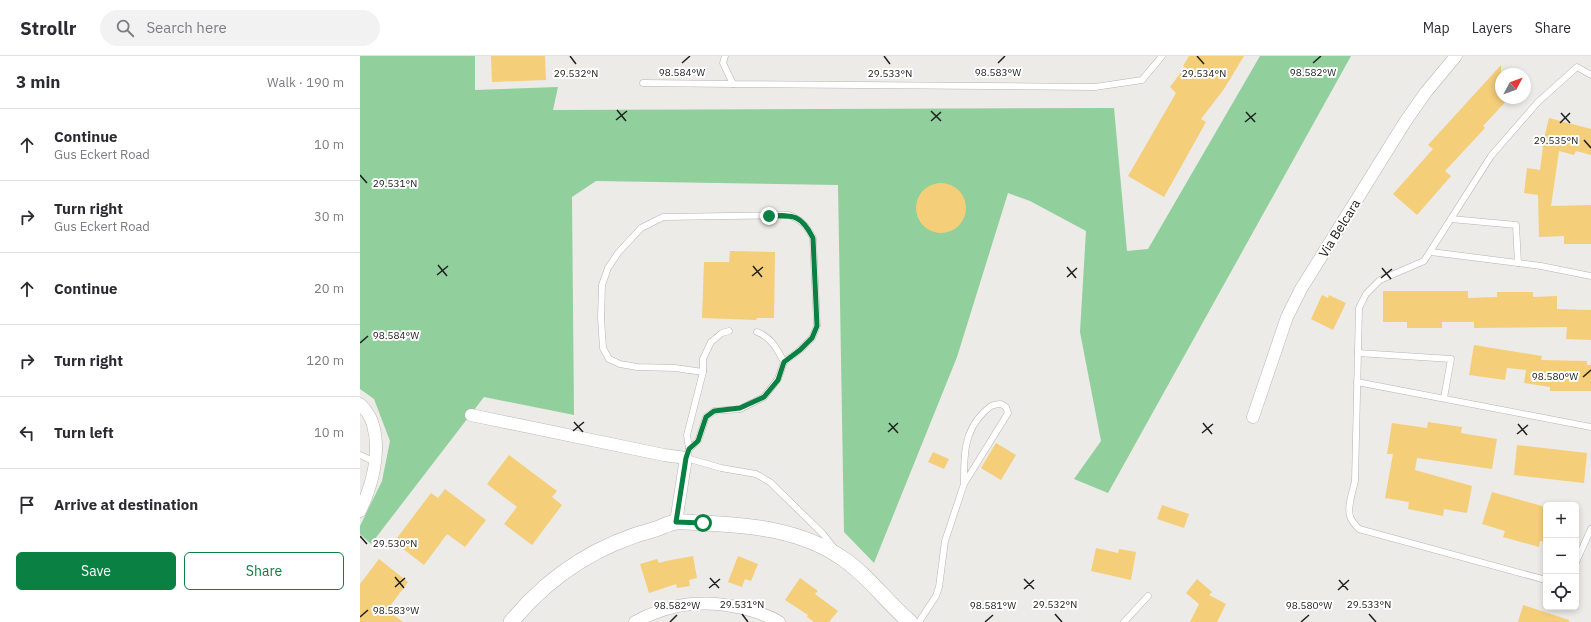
<!DOCTYPE html>
<html lang="en">
<head>
<meta charset="utf-8">
<style>
  body { margin:0; font-family:"IBM Plex Sans",sans-serif; background:#f2f2f3; color:#2b2b33 }
  .controls { position:absolute; right:12px; bottom:12px; display:grid; overflow:hidden; border-radius:6px; box-shadow:0 2px 6px #0003 }
  .controls button { width:36px; height:36px; display:grid; place-items:center; padding:0; border:0; border-bottom:1px solid #e1e1e2; background:#fff; color:#2b2b33; font:20px sans-serif }
  .compass { position:absolute; left:1135px; top:12px; width:36px; height:36px; border-radius:50%; background:#fff; box-shadow:0 2px 6px #0003; rotate:49deg }
  .stop { position:absolute; width:12px; height:12px; margin:-9px; border:3px solid #0b8043; border-radius:50%; background:#fff }
  .stop.end { background:#0b8043; border-color:#fff; box-shadow:0 1px 4px #0008 }
  .list { margin:0; padding:0; list-style:none }
  h2 { display:flex; justify-content:space-between; align-items:center; height:52px; margin:0; padding:0 16px; font-size:17px }
  h2 small { font-size:13px; font-weight:400; color:#7c7c81 }
  .list li { display:grid; grid-template-columns:26px 1fr auto; gap:12px; align-items:center; box-sizing:border-box; height:72px; padding:0 16px; border-top:1px solid #e1e1e2 }
  .list b { display:block; font-size:15px; white-space:nowrap }
  .list p { margin:0; font-size:13px; white-space:nowrap; color:#7c7c81 }
  .list em { font-size:13px; font-style:normal; color:#7c7c81 }
  .actions { display:flex; gap:8px; padding:12px 16px }
  .actions a { flex:1; padding:9px 0; border:1px solid #0b8043; border-radius:6px; text-align:center; font-size:14px; color:#0b8043 }
  .actions .main { background:#0b8043; color:#fff }
  .icon { flex:none; width:22px; height:22px; fill:none; stroke:currentColor; stroke-width:2; stroke-linecap:round; stroke-linejoin:round }
  .map { position:relative; flex:none; width:1231px; height:566px; overflow:hidden }
  header { display:flex; align-items:center; gap:24px; box-sizing:border-box; height:56px; padding:0 20px; background:#fff; border-bottom:1px solid #e1e1e2 }
  header strong { font-size:19px }
  nav { display:flex; gap:22px; margin-inline-start:auto; font-size:14px }
  .search { width:280px; height:36px; background:#f2f2f3; display:flex; align-items:center; gap:10px; box-sizing:border-box; padding:0 14px; border-radius:22px; color:#7c7c81; font-size:15px }
  main { display:flex }
  aside { flex:1; background:#fff }
  .map>svg:first-child { display:block }
</style>
</head>
<body>
<header>
<strong>Strollr</strong>
<div class="search"><svg class="icon" aria-label="search" viewBox="0 0 24 24"><circle cx="10" cy="10" r="6"/><path d="M15 15l6 6"/></svg>Search here</div>
<nav><a>Map</a><a>Layers</a><a>Share</a></nav>
</header>
<main>
<aside>
<h2>3 min<small>Walk · 190 m</small></h2>
<ul class="list">
<li><svg class="icon" aria-label="ahead" viewBox="0 0 24 24"><path d="M12 20V5M6 11l6-6 6 6"/></svg><div><b>Continue</b><p>Gus Eckert Road</p></div><em>10 m</em></li>
<li><svg class="icon" aria-label="right" viewBox="0 0 24 24"><path d="M7 20v-9h11M14 6l5 5-5 5"/></svg><div><b>Turn right</b><p>Gus Eckert Road</p></div><em>30 m</em></li>
<li><svg class="icon" aria-label="ahead" viewBox="0 0 24 24"><path d="M12 20V5M6 11l6-6 6 6"/></svg><div><b>Continue</b></div><em>20 m</em></li>
<li><svg class="icon" aria-label="right" viewBox="0 0 24 24"><path d="M7 20v-9h11M14 6l5 5-5 5"/></svg><div><b>Turn right</b></div><em>120 m</em></li>
<li><svg class="icon" aria-label="left" viewBox="0 0 24 24"><path d="M17 20v-9H6M10 6l-5 5 5 5"/></svg><div><b>Turn left</b></div><em>10 m</em></li>
<li><svg class="icon" aria-label="arrive" viewBox="0 0 24 24"><path d="M6 21V4h12l-3 4 3 4H6"/></svg><div><b>Arrive at destination</b></div></li>
</ul>
<div class="actions"><a class="main">Save</a><a>Share</a></div>
</aside>
<div class="map">
<svg width="1231" height="566" viewBox="0 0 1231 566">
  <rect width="100%" height="100%" fill="#ecebe7"/>
  <!-- green -->
  <polygon fill="#91cf9c" points="0,0 115,0 115,34 198,31 193,54 754,52 767,195 788,193 900,0 991,0 748,437 714,423 741,385 720,276 726,175 670,145 648,137 597,301 514,507 484,476 478,129 236,125 212,141 214,359 124,341 11,488 0,478 0,470 22,425 30,385 14,343 0,333"/>
  <!-- building -->
  <g fill="#f5ce7a">
    <polygon points="131,0 185,0 186,24 132,26"/>
    <polygon points="829,0 884,0 864,33 841,63 846,66 804,141 768,120 816,37 810,31 825,11 823,10"/>
    <polygon points="1141,9 1141,42 1149,42 1123,70 1125,72 1085,115 1091,120 1057,159 1033,138 1073,93 1068,89"/>
    <polygon points="1189,62 1231,73 1231,99 1216,95 1214,99 1199,95 1191,150 1231,149 1231,188 1204,188 1204,180 1179,181 1178,139 1164,137 1167,112 1180,114 1183,91 1182,91"/>
    <circle cx="581" cy="152" r="25"/>
    <polygon points="370,195 415,196 414,262 397,262 396,264 342,262 344,206 369,206"/>
    <polygon points="1023,235 1108,235 1108,242 1137,241 1137,236 1173,236 1173,241 1197,240 1197,253 1231,254 1231,284 1206,283 1207,271 1114,272 1114,266 1082,266 1082,272 1047,272 1047,266 1023,266"/>
    <polygon points="962,239 968,242 969,239 986,247 973,274 951,263"/>
    <polygon points="1114,289 1182,300 1181,304 1227,305 1227,309 1231,309 1231,335 1190,335 1190,331 1164,327 1166,314 1147,312 1145,324 1109,319"/>
    <polygon points="1068,366 1102,371 1101,377 1137,383 1132,413 1057,402 1055,414 1112,430 1107,457 1084,453 1083,460 1048,453 1049,446 1025,442 1033,398 1027,398 1032,367 1067,372"/>
    <polygon points="636,387 656,399 641,424 621,412"/>
    <polygon points="1157,389 1227,397 1224,427 1154,419"/>
    <polygon points="573,396 589,403 584,413 568,406"/>
    <polygon points="149,399 197,435 192,441 202,449 172,489 144,468 157,451 127,428"/>
    <polygon points="85,433 126,464 105,491 87,478 64,509 34,486 71,437 78,442"/>
    <polygon points="1132,436 1186,451 1186,486 1180,485 1179,491 1143,481 1145,475 1122,468"/>
    <polygon points="802,449 829,458 824,472 797,463"/>
    <polygon points="736,492 758,497 759,493 776,496 771,524 731,515"/>
    <polygon points="333,500 337,522 329,524 330,530 317,532 316,528 289,537 280,508 297,503 299,507 306,505"/>
    <polygon points="378,500 398,508 391,525 385,523 382,531 368,526"/>
    <polygon points="19,503 48,526 27,554 43,566 0,566 0,528"/>
    <polygon points="440,522 458,535 455,538 478,555 469,566 454,566 447,561 448,559 425,544"/>
    <polygon points="837,523 852,536 849,539 866,548 857,566 830,566 839,548 826,537"/>
    <polygon points="1163,549 1209,564 1209,566 1158,566"/>
  </g>
  <g fill="none" stroke-linecap="round" stroke-linejoin="round">
    <defs>
      <g id="service">
        <polyline points="365,0 363,7 373,28 735,31 782,24 802,0"/>
        <polyline points="283,27 373,28"/>
        <polyline points="1091,163 1156,169 1158,207"/>
        <polyline points="1071,196 1181,210 1231,220"/>
        <polyline points="369,275 362,277 351,286 343,303 343,316 327,379 329,393 326,402 361,412 396,418 410,426 463,478 474,492"/>
        <path d="M 397,276 C 411,281 417,293 424,306"/>
        <polyline points="998,297 1091,303 1084,342"/>
        <polyline points="997,326 1231,371"/>
        <path d="M 329,393 L 338,385 L 346,361 L 354,355 L 380,353 L 404,341 L 418,323 L 424,306 L 440,294 L 452,282 L 457,270 L 453,182 C 446,169 443,165 429,159 L 303,161 L 281,172 L 258,197 L 248,212 L 242,229 L 241,262 L 243,292 L 249,303 L 260,308 L 277,311 L 315,312 L 343,316"/>
        <polyline points="0,399 15,406"/>
        <polyline points="1216,506 1231,473"/>
        <path d="M 1186,524 L 999,473 C 996,470 991,465 990,460 C 987,450 993,435 995,425 L 999,252 L 1006,238 L 1020,224 L 1064,205 L 1131,100 L 1178,46 L 1217,11 L 1231,19"/>
        <path d="M 559,566 L 576,540 L 579,531 L 585,485 L 604,428 L 648,357 L 646,351 L 641,348 C 632,348 629,351 623,357 C 603,377 604,402 604,428"/>
        <polyline points="764,566 788,540"/>
      </g>
      <g id="minor">
        <path d="M 0,348 C 6,354 11,360 13,369 C 21,397 12,430 0,455"/>
        <polyline points="111,359 304,399 326,402 316,466"/>
        <polyline points="893,361 927,261 941,233 1045,66 1066,36 1096,0"/>
        <path d="M 275,566 C 310,547 343,543 382,552 C 394,555 408,559 419,566"/>
      </g>
      <path id="tertiary" d="M 151,566 C 189,520 238,488 296,473 C 302,471 309,467 316,466 C 324,465 334,467 343,467 C 391,469 441,474 482,502 C 509,520 526,546 550,566"/>
    </defs>
    <!-- service casing -->
    <use href="#service" stroke="#b6b4b1" stroke-width="7"/>
    <!-- minor casing -->
    <use href="#minor" stroke="#b6b4b1" stroke-width="13"/>
    <!-- tertiary casing -->
    <use href="#tertiary" stroke="#b6b4b1" stroke-width="16"/>
    <!-- service -->
    <use href="#service" stroke="#fff" stroke-width="6"/>
    <!-- minor -->
    <use href="#minor" stroke="#fff" stroke-width="12"/>
    <!-- tertiary -->
    <use href="#tertiary" stroke="#fff" stroke-width="15"/>
  </g>
  <g fill="none" stroke-linecap="round" stroke-linejoin="round">
    <!-- route -->
    <path stroke="#0b8043" stroke-width="5" d="M 343,467 L 316,466 L 326,402 L 329,393 L 338,385 L 346,361 L 354,355 L 380,352 L 404,341 L 418,324 L 424,306 L 440,294 L 452,282 L 457,270 L 453,182 C 441,158 433,159 409,160"/>
  </g>
  <!-- ticks -->
  <path fill="none" stroke="#20201e" stroke-width="1.5" d="M 210,0 L 216,8M 524,0 L 530,8M 837,0 L 844,8M 322,7 L 330,0M 638,7 L 645,0M 953,7 L 961,0M 257,54 L 266,65M 571,55 L 581,65M 886,56 L 895,66M 1201,57 L 1210,67M 256,64 L 267,55M 571,65 L 581,56M 885,66 L 896,57M 1200,67 L 1210,57M 1224,84 L 1231,92M 0,119 L 7,127M 78,209 L 87,220M 393,210 L 402,221M 707,211 L 716,222M 1022,212 L 1031,223M 77,219 L 88,210M 392,220 L 403,211M 707,221 L 717,212M 1021,222 L 1032,213M 0,287 L 8,280M 1223,321 L 1231,314M 214,366 L 223,376M 529,367 L 538,377M 843,367 L 852,378M 1158,368 L 1167,379M 213,375 L 224,366M 528,376 L 538,367M 842,377 L 853,368M 1157,378 L 1168,369M 0,480 L 7,488M 35,521 L 44,532M 350,522 L 359,532M 664,523 L 674,533M 979,524 L 988,534M 35,531 L 45,522M 349,532 L 360,523M 664,533 L 674,524M 978,534 L 989,524M 382,558 L 388,566M 695,558 L 702,566M 1009,558 L 1016,566M 0,561 L 8,554M 310,566 L 317,559M 625,566 L 633,559M 941,566 L 949,559"/>
  <g text-anchor="middle" stroke-width="4" stroke-linejoin="round" paint-order="stroke">
    <!-- street labels -->
    <g font-size="13" fill="#20201e" stroke="#fff">
      <text transform="translate(979 172) rotate(-58)" y="5">Via Belcara</text>
    </g>
  </g>
  <g font-size="10" text-anchor="middle" fill="#20201e" stroke="#fff" stroke-width="4" stroke-linejoin="round" paint-order="stroke">
    <text x="322" y="20">98.584°W</text>
    <text x="638" y="20">98.583°W</text>
    <text x="953" y="20">98.582°W</text>
    <text x="216" y="21">29.532°N</text>
    <text x="530" y="21">29.533°N</text>
    <text x="844" y="21">29.534°N</text>
    <text x="1196" y="88">29.535°N</text>
    <text x="35" y="131">29.531°N</text>
    <text x="36" y="283">98.584°W</text>
    <text x="1195" y="324">98.580°W</text>
    <text x="35" y="491">29.530°N</text>
    <text x="382" y="552">29.531°N</text>
    <text x="695" y="552">29.532°N</text>
    <text x="1009" y="552">29.533°N</text>
    <text x="317" y="553">98.582°W</text>
    <text x="633" y="553">98.581°W</text>
    <text x="949" y="553">98.580°W</text>
    <text x="36" y="558">98.583°W</text>
  </g>
</svg>
<div class="controls">
<button>+</button>
<button>−</button>
<button><svg class="icon" aria-label="locate" viewBox="0 0 24 24"><circle cx="12" cy="12" r="6"/><path d="M12 2v4M12 18v4M2 12h4M18 12h4"/></svg></button>
</div>
<svg class="compass" viewBox="-18 -18 36 36"><path d="M0-13l5 13h-10z" fill="#e53935"/><path d="M0 13l5-13h-10z" fill="#7c7c81"/></svg>
<div class="stop" style="left:343px;top:467px"></div>
<div class="stop end" style="left:409px;top:160px"></div>
</div>
</main>
</body>
</html>
